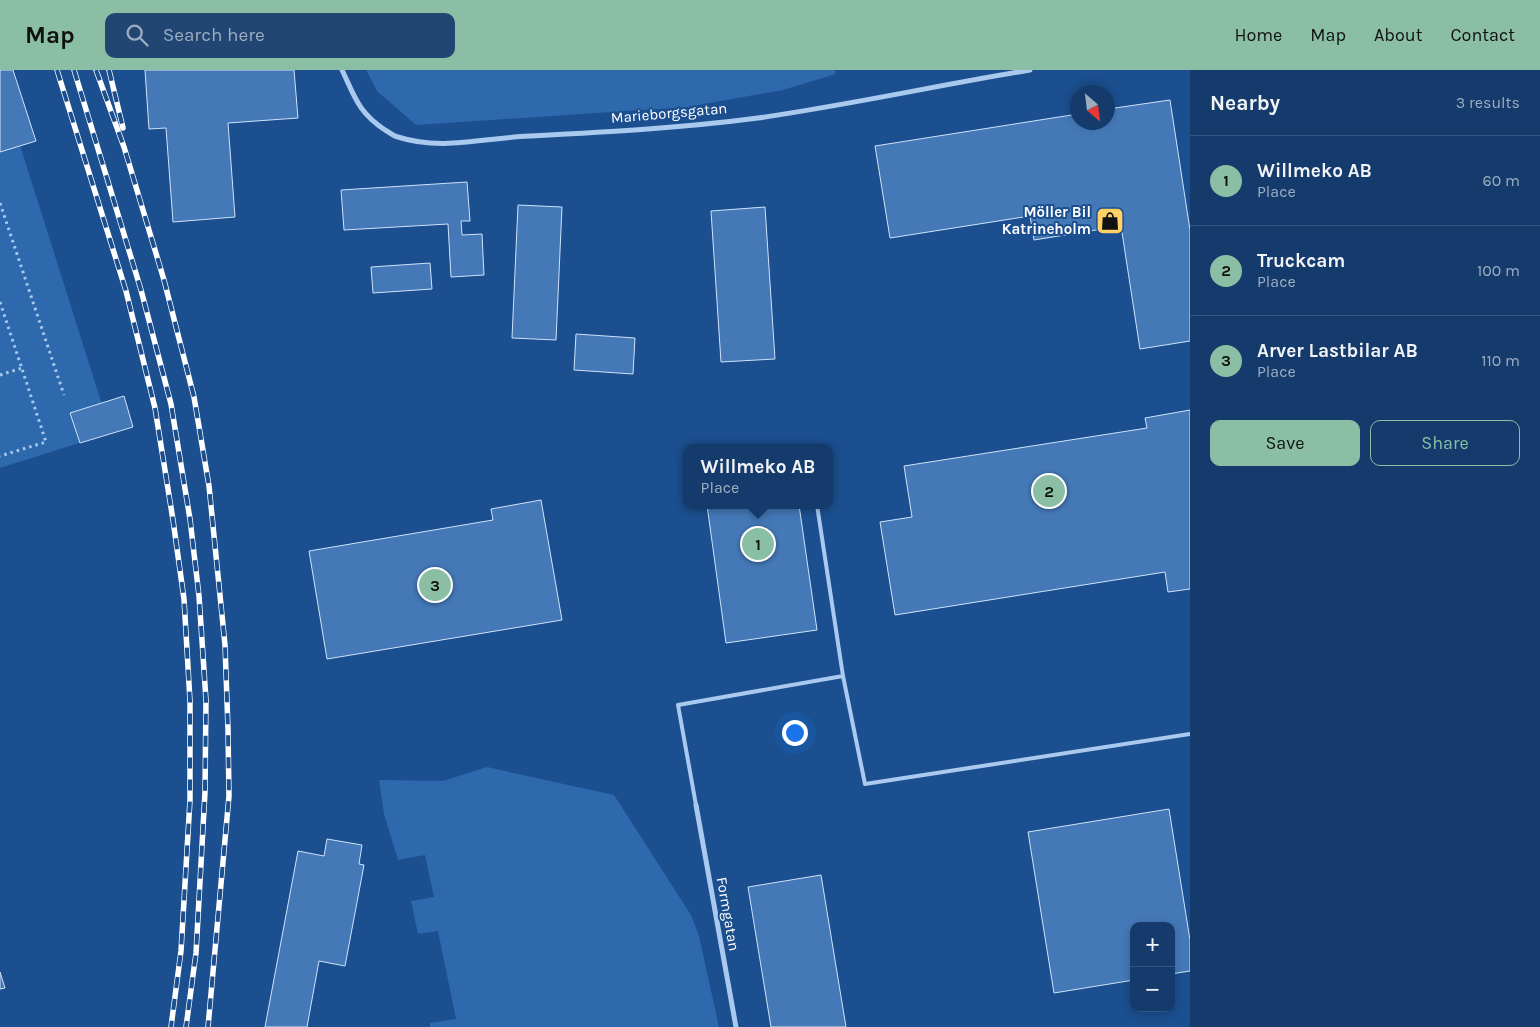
<!DOCTYPE html>
<html lang="en">
<head>
<meta charset="utf-8">
<style>
  body { margin:0; font-family:Karla,sans-serif; background:#214673; color:#f1f3f6 }
  .controls { position:absolute; right:15px; bottom:15px; display:grid; overflow:hidden; border-radius:10px; box-shadow:0 2px 8px #0003 }
  .controls button { width:45px; height:45px; display:grid; place-items:center; padding:0; border:0; border-bottom:1px solid #33557e; background:#143b6b; color:#f1f3f6; font:25px sans-serif }
  .compass { position:absolute; left:1070px; top:15px; width:45px; height:45px; border-radius:50%; background:#143b6b; box-shadow:0 2px 8px #0003; rotate:152deg }
  .you { position:absolute; left:794px; top:662px; width:18px; height:18px; margin:-12px; border:4px solid #fff; border-radius:50%; background:#1a73e8; box-shadow:0 0 0 8px #1a73e833 }
  .badge { display:grid; place-items:center; width:32px; height:32px; border-radius:50%; background:#8abfa5; color:#111; font-size:16px; font-weight:700 }
  .pin { position:absolute; translate:-50% -50%; border:2px solid #fff; box-shadow:0 1px 5px #0006 }
  .popup { position:absolute; left:683px; top:374px; width:150px; height:65px; box-sizing:border-box; display:grid; place-content:center; border-radius:10px; background:#143b6b; filter:drop-shadow(0 1px 4px #0005); font-size:16px; white-space:nowrap; color:#9dadc1 }
  .popup b { font-size:19px; color:#f1f3f6 }
  .popup::after { content:''; position:absolute; left:50%; top:100%; margin-left:-10px; border:10px solid transparent; border-top-color:#143b6b }
  .list { margin:0; padding:0; list-style:none }
  h2 { display:flex; justify-content:space-between; align-items:center; height:65px; margin:0; padding:0 20px; font-size:21px }
  h2 small { font-size:16px; font-weight:400; color:#9dadc1 }
  .list li { display:grid; grid-template-columns:32px 1fr auto; gap:15px; align-items:center; box-sizing:border-box; height:90px; padding:0 20px; border-top:1px solid #33557e }
  .list b { display:block; font-size:19px; white-space:nowrap }
  .list p { margin:0; font-size:16px; white-space:nowrap; color:#9dadc1 }
  .list em { font-size:16px; font-style:normal; color:#9dadc1 }
  .actions { display:flex; gap:10px; padding:15px 20px }
  .actions a { flex:1; padding:11px 0; border:1px solid #8abfa5; border-radius:10px; text-align:center; font-size:18px; color:#8abfa5 }
  .actions .main { background:#8abfa5; color:#111 }
  .icon { flex:none; width:28px; height:28px; fill:none; stroke:currentColor; stroke-width:2; stroke-linecap:round; stroke-linejoin:round }
  .map { position:relative; flex:none; width:1190px; height:957px; overflow:hidden }
  header { display:flex; align-items:center; gap:30px; box-sizing:border-box; height:70px; padding:0 25px; background:#8abfa5; color:#111 }
  header strong { font-size:24px }
  nav { display:flex; gap:28px; margin-inline-start:auto; font-size:18px }
  .search { width:350px; height:45px; background:#214673; display:flex; align-items:center; gap:12px; box-sizing:border-box; padding:0 18px; border-radius:10px; color:#9dadc1; font-size:19px }
  main { display:flex }
  aside { flex:1; background:#143b6b }
  .map>svg:first-child { display:block }
</style>
</head>
<body>
<header>
<strong>Map</strong>
<div class="search"><svg class="icon" aria-label="search" viewBox="0 0 24 24"><circle cx="10" cy="10" r="6"/><path d="M15 15l6 6"/></svg>Search here</div>
<nav><a>Home</a><a>Map</a><a>About</a><a>Contact</a></nav>
</header>
<main>
<div class="map">
<svg width="1190" height="957" viewBox="0 0 1190 957">
  <rect width="100%" height="100%" fill="#1b4f8f"/>
  <!-- green -->
  <g fill="#2e69ad">
    <polygon points="366,0 835,0 836,4 783,20 687,37 416,55 377,21"/>
    <polygon points="0,12 111,363 0,398"/>
    <polygon points="487,697 614,725 691,845 699,866 719,957 430,957 430,953 456,949 438,861 418,864 411,831 434,827 425,785 398,790 384,744 379,710 443,711"/>
  </g>
  <!-- building -->
  <g fill="#4478b7" stroke="#cfe3fa">
    <polygon points="0,0 13,0 36,71 0,82"/>
    <polygon points="145,0 294,0 298,48 228,53 235,147 173,152 166,58 149,59"/>
    <polygon points="1170,30 1190,160 1190,271 1140,279 1121,156 1034,170 1030,146 890,168 875,76 1078,44 1078,52 1108,52 1108,39"/>
    <polygon points="467,112 470,151 461,151 462,165 482,164 484,205 451,207 448,154 344,160 341,120"/>
    <polygon points="518,135 562,137 556,270 512,268"/>
    <polygon points="765,137 775,289 721,292 711,141"/>
    <polygon points="430,193 432,219 373,223 371,197"/>
    <polygon points="576,264 635,268 633,304 574,300"/>
    <polygon points="124,326 133,357 80,373 70,343"/>
    <polygon points="1190,340 1190,519 1168,522 1165,502 895,545 880,452 912,447 904,396 1147,358 1145,348"/>
    <polygon points="791,375 791,378 770,378"/>
    <polygon points="541,430 562,550 327,589 309,481 493,450 491,439"/>
    <polygon points="707,435 799,435 817,560 726,573"/>
    <polygon points="1169,739 1190,870 1190,901 1171,904 1171,856 1134,856 1134,910 1054,923 1028,762"/>
    <polygon points="327,769 362,775 359,794 364,795 345,896 319,891 307,957 265,957 298,781 324,786"/>
    <polygon points="821,805 846,957 771,957 748,817"/>
    <polygon points="0,902 5,918 0,919"/>
  </g>
  <g fill="none" stroke-linecap="round" stroke-linejoin="round">
    <!-- path -->
    <g stroke="#a9c9ee" stroke-width="3" stroke-dasharray="2.5 4" stroke-linecap="butt">
      <polyline points="0,133 64,325"/>
      <polyline points="0,232 46,372 0,386"/>
      <polyline points="0,305 22,298"/>
    </g>
    <!-- service -->
    <g stroke="#a9c9ee" stroke-width="4">
      <polyline points="843,606 865,714 1190,664"/>
      <polyline points="696,735 678,635 843,606 817,435"/>
    </g>
    <!-- minor -->
    <g stroke="#a9c9ee" stroke-width="5">
      <path d="M 342,0 C 355,27 358,42 385,60 C 389,62 393,66 398,67 C 441,81 485,68 529,66 C 605,62 682,58 758,48 C 849,35 939,15 1030,0"/>
      <polyline points="696,735 736,957"/>
    </g>
    <defs>
      <g id="rail">
        <polyline points="57,0 126,221 155,338 173,450 184,529 190,631 190,730 181,881 171,957"/>
        <polyline points="74,0 141,220 171,334 190,449 199,526 206,630 205,722 196,883 186,957"/>
        <polyline points="96,0 124,77 164,210 194,327 209,416 225,575 228,659 229,726 208,957"/>
        <polyline points="109,0 123,58"/>
      </g>
    </defs>
    <!-- rail casing -->
    <use href="#rail" stroke="#fff" stroke-width="5.5"/>
    <!-- rail -->
    <use href="#rail" stroke="#1b4f8f" stroke-width="4" stroke-dasharray="11" stroke-linecap="butt"/>
  </g>
  <!-- icons -->
  <defs>
    <symbol id="shop-square" viewBox="-11 -11 22 22"><rect x="-9" y="-9" width="18" height="18" rx="4" fill="#ffd166" stroke="#1b4f8f"/><path d="M-5-2.5h2.3a2.7 3.5 0 0 1 5.4 0H5L5.5 6h-11ZM-1.5-2.5h3a1.5 2.3 0 0 0-3 0Z" fill="#111"/></symbol>
  </defs>
  <g fill-rule="evenodd">
    <use href="#shop-square" x="1094" y="135" width="32" height="32"/>
  </g>
  <g text-anchor="middle" stroke-width="4" stroke-linejoin="round" paint-order="stroke">
    <!-- street labels -->
    <g font-size="15" fill="#fff" stroke="#1b4f8f">
      <text transform="translate(669 43) rotate(-5)" y="5">Marieborgsgatan</text>
      <text transform="translate(728 844) rotate(80)" y="5">Formgatan</text>
    </g>
    <!-- poi labels -->
    <g font-size="15" font-weight="bold" fill="#fff" stroke="#1b4f8f" text-anchor="end">
      <text x="1091" y="147">Möller Bil<tspan x="1091" dy="17">Katrineholm</tspan></text>
    </g>
  </g>
</svg>
<div class="controls">
<button>+</button>
<button>−</button>
</div>
<svg class="compass" viewBox="-18 -18 36 36"><path d="M0-13l5 13h-10z" fill="#e53935"/><path d="M0 13l5-13h-10z" fill="#9dadc1"/></svg>
<div class="you"></div>
<div class="pin badge" style="left:758px;top:474px">1</div>
<div class="popup"><b>Willmeko AB</b>Place</div>
<div class="pin badge" style="left:1049px;top:421px">2</div>
<div class="pin badge" style="left:435px;top:515px">3</div>
</div>
<aside>
<h2>Nearby<small>3 results</small></h2>
<ul class="list">
<li><span class="badge">1</span><div><b>Willmeko AB</b><p>Place</p></div><em>60 m</em></li>
<li><span class="badge">2</span><div><b>Truckcam</b><p>Place</p></div><em>100 m</em></li>
<li><span class="badge">3</span><div><b>Arver Lastbilar AB</b><p>Place</p></div><em>110 m</em></li>
</ul>
<div class="actions"><a class="main">Save</a><a>Share</a></div>
</aside>
</main>
</body>
</html>
